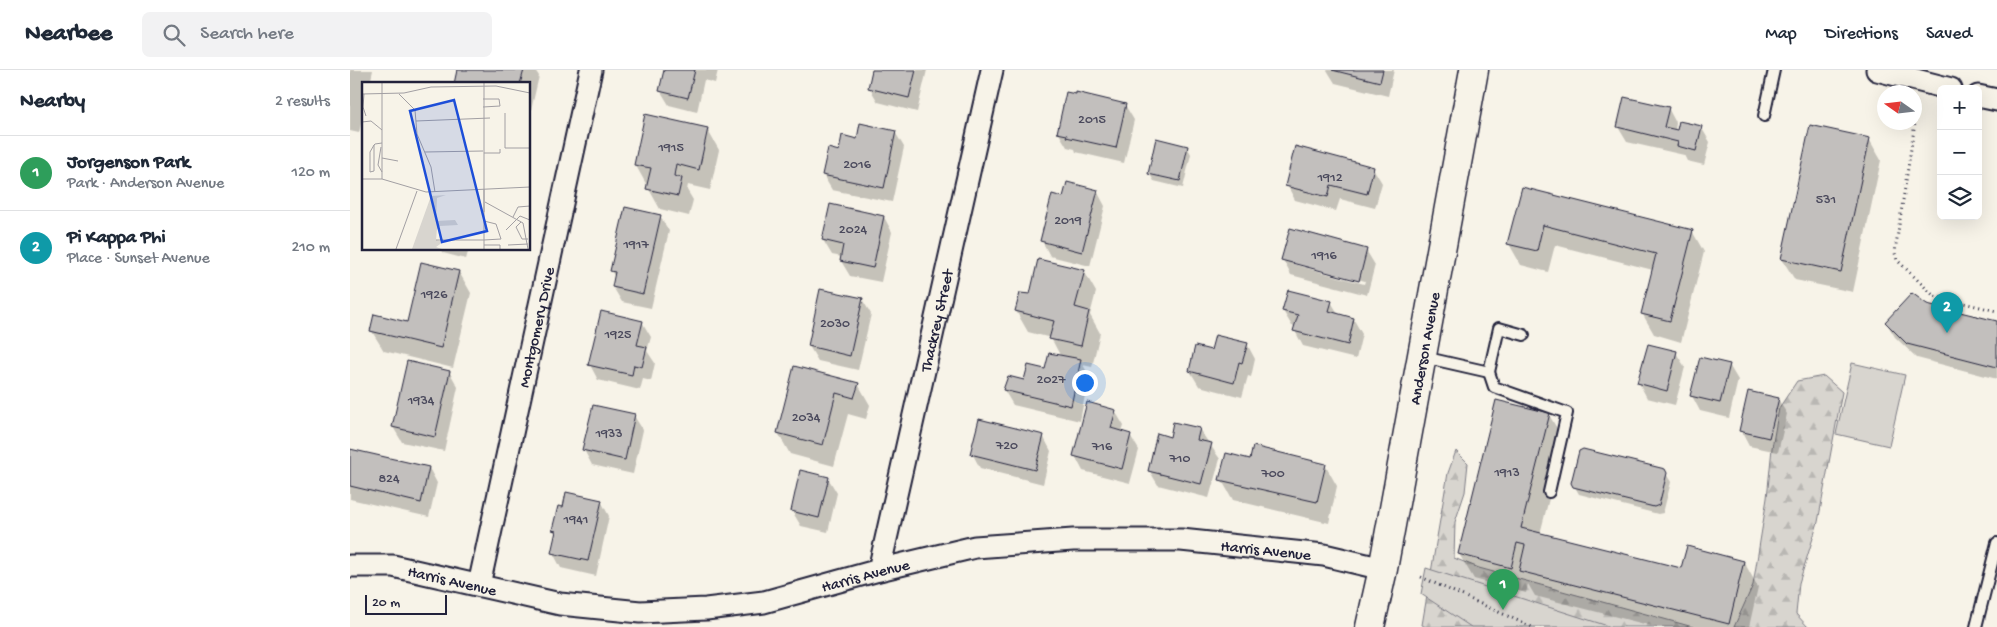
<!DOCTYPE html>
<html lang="en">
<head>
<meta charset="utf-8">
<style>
  body { margin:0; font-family:"Gochi Hand",sans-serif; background:#f2f2f3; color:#1f2937 }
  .controls { position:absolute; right:15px; top:15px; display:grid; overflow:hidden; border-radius:8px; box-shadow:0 5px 20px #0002 }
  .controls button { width:45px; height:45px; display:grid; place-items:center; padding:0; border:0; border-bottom:1px solid #e0e1e3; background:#fff; color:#1f2937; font:25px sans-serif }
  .compass { position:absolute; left:1527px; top:15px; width:45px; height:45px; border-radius:50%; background:#fff; box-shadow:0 5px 20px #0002; rotate:284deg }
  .scale { position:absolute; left:15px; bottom:12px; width:82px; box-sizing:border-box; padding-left:5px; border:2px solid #22223b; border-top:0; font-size:14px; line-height:18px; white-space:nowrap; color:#22223b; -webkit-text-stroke:4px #f7f3e8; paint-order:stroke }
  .you { position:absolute; left:734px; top:312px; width:18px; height:18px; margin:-12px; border:4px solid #fff; border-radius:50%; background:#1a73e8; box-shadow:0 0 0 8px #1a73e833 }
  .badge { display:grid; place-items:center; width:32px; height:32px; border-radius:50%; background:#d1495b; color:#fff; font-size:16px; font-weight:700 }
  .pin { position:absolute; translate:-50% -41px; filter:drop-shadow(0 1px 2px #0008) }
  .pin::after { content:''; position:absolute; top:26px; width:18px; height:15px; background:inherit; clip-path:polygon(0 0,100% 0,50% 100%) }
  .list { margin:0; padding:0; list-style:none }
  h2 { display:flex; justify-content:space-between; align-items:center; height:65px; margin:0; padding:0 20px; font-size:21px }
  h2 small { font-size:16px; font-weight:400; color:#747a83 }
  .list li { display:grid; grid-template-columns:32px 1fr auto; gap:15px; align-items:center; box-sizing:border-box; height:75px; padding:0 20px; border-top:1px solid #e0e1e3 }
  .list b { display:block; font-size:19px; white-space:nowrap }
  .list p { margin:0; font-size:16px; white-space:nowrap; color:#747a83 }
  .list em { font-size:16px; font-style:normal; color:#747a83 }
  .icon { flex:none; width:28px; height:28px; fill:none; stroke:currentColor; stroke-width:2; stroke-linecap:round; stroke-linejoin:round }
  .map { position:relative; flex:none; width:1647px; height:557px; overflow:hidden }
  header { display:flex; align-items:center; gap:30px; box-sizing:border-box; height:70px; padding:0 25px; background:#fff; border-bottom:1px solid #e0e1e3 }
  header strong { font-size:24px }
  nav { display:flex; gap:28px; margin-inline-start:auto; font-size:18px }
  .search { width:350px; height:45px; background:#f2f2f3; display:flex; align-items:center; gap:12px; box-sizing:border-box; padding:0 18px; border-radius:8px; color:#747a83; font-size:19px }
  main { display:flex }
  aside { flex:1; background:#fff }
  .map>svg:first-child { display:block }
</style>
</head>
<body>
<header>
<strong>Nearbee</strong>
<div class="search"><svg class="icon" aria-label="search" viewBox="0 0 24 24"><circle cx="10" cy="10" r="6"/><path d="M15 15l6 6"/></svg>Search here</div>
<nav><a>Map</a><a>Directions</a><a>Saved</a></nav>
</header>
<main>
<aside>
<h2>Nearby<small>2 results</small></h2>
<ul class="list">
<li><span class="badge" style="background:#2e9e5b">1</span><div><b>Jorgenson Park</b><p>Park · Anderson Avenue</p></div><em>120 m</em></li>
<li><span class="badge" style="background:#0f9aa8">2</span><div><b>Pi Kappa Phi</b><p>Place · Sunset Avenue</p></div><em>210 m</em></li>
</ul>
</aside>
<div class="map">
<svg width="1647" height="557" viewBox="0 0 1647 557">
  <defs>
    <pattern id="forest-firs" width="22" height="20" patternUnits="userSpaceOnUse" patternTransform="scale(1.25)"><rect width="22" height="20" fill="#d8d5cf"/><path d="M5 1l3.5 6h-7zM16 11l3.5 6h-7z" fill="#b9b7b3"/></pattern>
  </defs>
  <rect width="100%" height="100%" fill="#f7f3e8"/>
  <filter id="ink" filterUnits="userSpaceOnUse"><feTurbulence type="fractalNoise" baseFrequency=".02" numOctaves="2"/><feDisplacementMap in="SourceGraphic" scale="10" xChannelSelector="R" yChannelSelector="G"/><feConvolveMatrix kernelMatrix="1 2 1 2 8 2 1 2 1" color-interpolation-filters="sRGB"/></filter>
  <g filter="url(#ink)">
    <!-- forest -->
    <g fill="url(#forest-firs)" stroke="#7d7c85">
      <polygon points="1474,306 1492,322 1468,452 1449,513 1446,544 1458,557 1384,557 1403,515 1417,428 1422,378 1429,338 1447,311"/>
      <polygon points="1106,381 1118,393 1115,422 1105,452 1104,488 1129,498 1343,557 1076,557 1072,555 1098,403"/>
    </g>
    <!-- park -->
    <g fill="#d8d5cf" stroke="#7d7c85">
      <polygon points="1502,293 1555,305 1539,376 1486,364"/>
      <polygon points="1076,498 1261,557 1121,557 1071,524"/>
    </g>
    <!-- shadow -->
    <g fill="#0003" fill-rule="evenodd">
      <polygon points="0,0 23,0 20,14 14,14 14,41 9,63 0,61"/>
      <polygon points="109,0 185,0 189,6 179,49 179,14 106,14"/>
      <polygon points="315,0 368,0 365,13 354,10 347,42 319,35 310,20"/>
      <polygon points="523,0 577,0 567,42 528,32 519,17"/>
      <polygon points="977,0 1044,0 1038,26 985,13"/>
      <polygon points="775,35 784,50 774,93 726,82 725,79 717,77 708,62"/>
      <polygon points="1318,38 1326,53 1325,61 1351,57 1360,72 1354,95 1337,91 1334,85 1277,72 1268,57"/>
      <polygon points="357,59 369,80 360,120 338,115 337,120 343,130 339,146 310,139 285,94"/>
      <polygon points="545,62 554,77 542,132 482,120 473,105 490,82 508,70"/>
      <polygon points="1519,69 1531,90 1503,222 1445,210 1432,189"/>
      <polygon points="837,77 841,84 833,118 804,111 799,103"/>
      <polygon points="1023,98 1032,113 1025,138 990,129 986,141 945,130 937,115"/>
      <polygon points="1173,118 1342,161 1354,182 1331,272 1304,264 1292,243 1303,200 1205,175 1198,202 1171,195 1159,174"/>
      <polygon points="747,121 755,136 740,196 700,186 692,171 714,128"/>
      <polygon points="310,146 319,161 301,238 272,232 263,217 265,207 261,201"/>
      <polygon points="534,147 542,162 531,212 500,206 491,191 492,187 482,185 473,170"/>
      <polygon points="90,179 119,179 116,189 93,183"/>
      <path d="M 1016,180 L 1025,195 L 1017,225 L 941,205 L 933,190 ZM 943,192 L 1015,211 L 1014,214 L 943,194 Z"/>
      <polygon points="734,201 746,222 740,245 750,263 742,297 733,295 739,305 730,351 663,335 654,320 696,301 711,287 701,268 678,262 666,241 670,224 681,226"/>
      <polygon points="109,202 121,223 103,298 34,281 21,260 58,253"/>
      <polygon points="512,229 521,244 508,300 468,291 459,276"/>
      <polygon points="981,232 989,245 1004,250 1012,264 1006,289 953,276 945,261 946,257 942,256 933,241"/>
      <polygon points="1576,235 1647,253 1647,309 1567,288 1545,267 1536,252"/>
      <polygon points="292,252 301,267 297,281 305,293 301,311 293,309 290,320 248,310 240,295"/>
      <polygon points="897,274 905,289 901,307 898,306 892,327 849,316 840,301 862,281"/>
      <polygon points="1326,283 1335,297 1325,335 1297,328 1289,313"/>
      <polygon points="1379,295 1388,310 1379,348 1350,341 1342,326"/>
      <polygon points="445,297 508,314 520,335 516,349 498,344 484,396 440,384 428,363"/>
      <polygon points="100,303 108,317 94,381 52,372 43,357"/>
      <polygon points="1428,329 1437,344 1428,382 1399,376 1391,361"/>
      <polygon points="765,341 774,356 772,362 780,365 789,380 780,413 733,401 725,386"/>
      <polygon points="1199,345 1214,370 1190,464 1332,500 1394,492 1408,517 1399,557 1306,557 1185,526 1178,514 1176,523 1124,509 1109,484"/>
      <polygon points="284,346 293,360 283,404 242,395 234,380"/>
      <polygon points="849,359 870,389 859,428 808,415 799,400 821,368"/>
      <polygon points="693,366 701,381 693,414 630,398 622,383"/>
      <polygon points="0,380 79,398 87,413 79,447 0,429"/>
      <polygon points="901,390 975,395 987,416 979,453 883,430 871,409"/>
      <polygon points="1316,404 1321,412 1313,443 1308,444 1229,424 1222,412"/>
      <polygon points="478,408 487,423 478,462 451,456 442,441"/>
      <polygon points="251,431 259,446 246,506 211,498 203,483 207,466 203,460 214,438"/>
    </g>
    <!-- building -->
    <g fill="#c2bfbd" stroke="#22223b">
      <polygon points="107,0 174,0 170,14 104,14"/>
      <polygon points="314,0 345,0 338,28 309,21"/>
      <polygon points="522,0 566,0 559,28 518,18"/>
      <polygon points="982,0 1033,0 1030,12"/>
      <polygon points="716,22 726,24 726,22 776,34 766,78 716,67 717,65 707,63"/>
      <polygon points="1274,27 1319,37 1314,57 1327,60 1329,51 1352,56 1346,81 1327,76 1328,72 1267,57"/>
      <polygon points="295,44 358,58 349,100 326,94 324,106 332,108 328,126 296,119 301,98 284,95"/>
      <polygon points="510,53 546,61 534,118 472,105 478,78 489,81 492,65 507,69"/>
      <polygon points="1460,55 1520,68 1491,202 1431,189"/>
      <polygon points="806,68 838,76 830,111 798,104"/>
      <polygon points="945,76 1024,97 1017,124 981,115 978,127 935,116"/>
      <polygon points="717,112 748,120 732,182 690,171 702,124 713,127"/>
      <polygon points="1172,117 1343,160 1320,251 1291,244 1306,184 1193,155 1187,181 1157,174"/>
      <polygon points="480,134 534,146 523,198 490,191 493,175 472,170"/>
      <polygon points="275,137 311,145 293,224 262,217 265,202 260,201"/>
      <polygon points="940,158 1017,179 1009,211 931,190"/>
      <polygon points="688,189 735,200 725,237 739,241 731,276 699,269 704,251 665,241 670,223 680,224"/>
      <polygon points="71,192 109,201 91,278 20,261 24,244 57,252"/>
      <polygon points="470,219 513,228 500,286 458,276"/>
      <polygon points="938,220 982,231 979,241 1004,248 998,275 943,261 948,245 932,241"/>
      <polygon points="1562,223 1577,234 1647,251 1647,297 1557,274 1535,252"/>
      <polygon points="251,241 293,251 287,275 297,277 292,297 284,295 282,305 238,295"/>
      <polygon points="865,265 898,273 892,293 889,292 884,313 839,301 845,276 861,280"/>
      <polygon points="1298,274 1327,281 1317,321 1287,313"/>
      <polygon points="699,283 731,289 721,336 653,320 658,306 674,310 678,295 695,299"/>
      <polygon points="1350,287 1380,294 1370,333 1340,326"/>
      <polygon points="57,291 100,301 85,367 42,357"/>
      <polygon points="444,296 509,313 504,328 486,323 473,375 427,363"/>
      <polygon points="1398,321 1429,328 1419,368 1389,361"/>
      <polygon points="1146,330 1200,343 1171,458 1331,498 1337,476 1394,491 1379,554 1169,501 1175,475 1167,473 1161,498 1108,484"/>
      <polygon points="737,332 766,340 761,358 781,364 772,399 723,386"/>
      <polygon points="243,335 285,344 275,390 232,380"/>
      <polygon points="629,349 694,365 685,400 620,384"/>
      <polygon points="823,352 850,358 847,370 862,373 851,414 798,401 807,363 820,367"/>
      <polygon points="903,376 976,394 967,432 869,410 876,383 900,389"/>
      <polygon points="0,379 79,397 71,433 0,416"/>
      <polygon points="1233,379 1315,399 1317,403 1309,435 1304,437 1223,417 1221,413 1229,381"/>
      <polygon points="450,400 479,407 469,448 441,441"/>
      <polygon points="216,422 252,430 238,491 201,483 206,461 202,460 208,436 213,437"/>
    </g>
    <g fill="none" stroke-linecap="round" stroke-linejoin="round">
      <defs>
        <g id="service">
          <polyline points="1414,46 1424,0"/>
          <polyline points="1073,287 1139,302 1149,258 1174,265"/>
          <polyline points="1139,302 1144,317 1217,343 1199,422"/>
          <polyline points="1626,557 1647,473"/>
        </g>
        <g id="minor">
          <polyline points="1527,0 1601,19"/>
          <polyline points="1628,26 1647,30"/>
          <path id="s1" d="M 0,496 L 43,496 L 210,534 L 290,542 L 356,539 L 414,532 L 529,500 L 625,477 L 723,470 L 831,470 L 974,485 L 1033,499"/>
          <path id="s2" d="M 529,500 L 642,0"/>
          <path id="s3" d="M 129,515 L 241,0"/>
        </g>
        <g id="secondary">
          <path id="s4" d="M 1020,557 L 1033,499 L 1124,0"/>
        </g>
      </defs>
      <!-- service casing -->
      <use href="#service" stroke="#22223b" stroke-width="14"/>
      <!-- minor casing -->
      <use href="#minor" stroke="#22223b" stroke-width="25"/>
      <!-- secondary casing -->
      <use href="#secondary" stroke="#22223b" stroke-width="31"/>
      <!-- path -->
      <g stroke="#22223b" stroke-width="3" stroke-dasharray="1 4" stroke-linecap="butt">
        <polyline points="1567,40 1546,175 1545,183 1547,190 1584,226 1647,241"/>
        <polyline points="1071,507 1182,557"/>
      </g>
      <!-- service -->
      <use href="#service" stroke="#f7f3e8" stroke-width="10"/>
      <!-- minor -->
      <use href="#minor" stroke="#f7f3e8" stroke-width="21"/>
      <!-- secondary -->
      <use href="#secondary" stroke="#f7f3e8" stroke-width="28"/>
    </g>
  </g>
  <g text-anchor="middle" stroke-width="5" stroke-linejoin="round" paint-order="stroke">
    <!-- number labels -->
    <g font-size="14" fill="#4a495c">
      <text x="742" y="53">2015</text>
      <text x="321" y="81">1915</text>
      <text x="507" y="98">2016</text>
      <text x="980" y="111">1912</text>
      <text x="1476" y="133">531</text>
      <text x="718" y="154">2019</text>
      <text x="503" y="163">2024</text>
      <text x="286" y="178">1917</text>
      <text x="974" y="189">1916</text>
      <text x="84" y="228">1926</text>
      <text x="485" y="257">2030</text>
      <text x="268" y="268">1925</text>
      <text x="701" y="313">2027</text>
      <text x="71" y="334">1934</text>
      <text x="456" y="351">2034</text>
      <text x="259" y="367">1933</text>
      <text x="657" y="379">720</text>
      <text x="752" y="380">716</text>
      <text x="830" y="392">710</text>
      <text x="1157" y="406">1913</text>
      <text x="923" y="407">700</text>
      <text x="39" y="412">824</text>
      <text x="226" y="453">1941</text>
    </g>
    <!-- street labels -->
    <g font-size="16" fill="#22223b" stroke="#f7f3e8">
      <text dy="6" stroke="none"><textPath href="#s2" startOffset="256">Thackrey Street</textPath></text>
      <text dy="6" stroke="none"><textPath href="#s3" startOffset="264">Montgomery Drive</textPath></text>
      <text dy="6" stroke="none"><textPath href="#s4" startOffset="284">Anderson Avenue</textPath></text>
      <text dy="6" stroke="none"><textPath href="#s1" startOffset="929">Harris Avenue</textPath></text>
      <text dy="6" stroke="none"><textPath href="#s1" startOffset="524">Harris Avenue</textPath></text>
      <text dy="6" stroke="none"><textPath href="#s1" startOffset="104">Harris Avenue</textPath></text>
    </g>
  </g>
  <!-- overview -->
  <g transform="translate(12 12)">
    <rect width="168" height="168" fill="#f7f3e8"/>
    <path d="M 84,113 L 75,116 L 74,139 L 93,138 L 96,143 L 78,144 L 75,147 L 74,158 L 81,160 L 74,165 L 80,167 L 50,167 L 69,114 Z" fill="#d8d5cf"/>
    <path d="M 72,113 L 70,167 L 53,167 Z" fill="#d8d5cf"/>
    <path fill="none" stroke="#a29fa3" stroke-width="1" d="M 122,0 L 122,167M 0,12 L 42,11 L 69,5 L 134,4 L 168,11M 2,12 L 1,25 L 4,34M 37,12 L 53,28 L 55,52 L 69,85 L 73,110M 121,25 L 138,24 L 137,17 L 121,17M 143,31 L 143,66 L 168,66M 54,39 L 128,36M 0,40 L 9,39 L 20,48M 12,63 L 12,89 L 8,90 L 8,70 L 12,63 L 13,62 L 20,61M 19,65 L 16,83 L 20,90M 63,70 L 121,69M 122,71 L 138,71 L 138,67M 20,76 L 36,79M 0,97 L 20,97 L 64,110 L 168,105M 20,97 L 20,0M 122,107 L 122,130M 123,120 L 161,141 L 166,167M 151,135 L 156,125 L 168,124M 159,140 L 154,145 L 160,157 L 166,157M 144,148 L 158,134 L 168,138M 74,158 L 122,158M 122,158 L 139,157 L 134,142 L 122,139M 122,163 L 138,163 L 138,167M 146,163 L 166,162M 34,167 L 55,109"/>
    <path fill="#1d4ed8" fill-opacity="0.15" stroke="#1d4ed8" stroke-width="2.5" d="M 92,18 L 125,149 L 80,160 L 48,29 Z"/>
    <rect width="168" height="168" fill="none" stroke="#22223b" stroke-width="2.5"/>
  </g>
</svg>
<div class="controls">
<button>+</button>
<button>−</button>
<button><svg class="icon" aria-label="layers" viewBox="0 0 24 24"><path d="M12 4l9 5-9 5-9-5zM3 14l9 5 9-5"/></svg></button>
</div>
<svg class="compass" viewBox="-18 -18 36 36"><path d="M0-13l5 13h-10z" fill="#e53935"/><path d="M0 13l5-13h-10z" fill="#747a83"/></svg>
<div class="scale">20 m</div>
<div class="you"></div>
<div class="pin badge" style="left:1153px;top:540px;background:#2e9e5b">1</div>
<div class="pin badge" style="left:1597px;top:263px;background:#0f9aa8">2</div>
</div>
</main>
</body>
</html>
